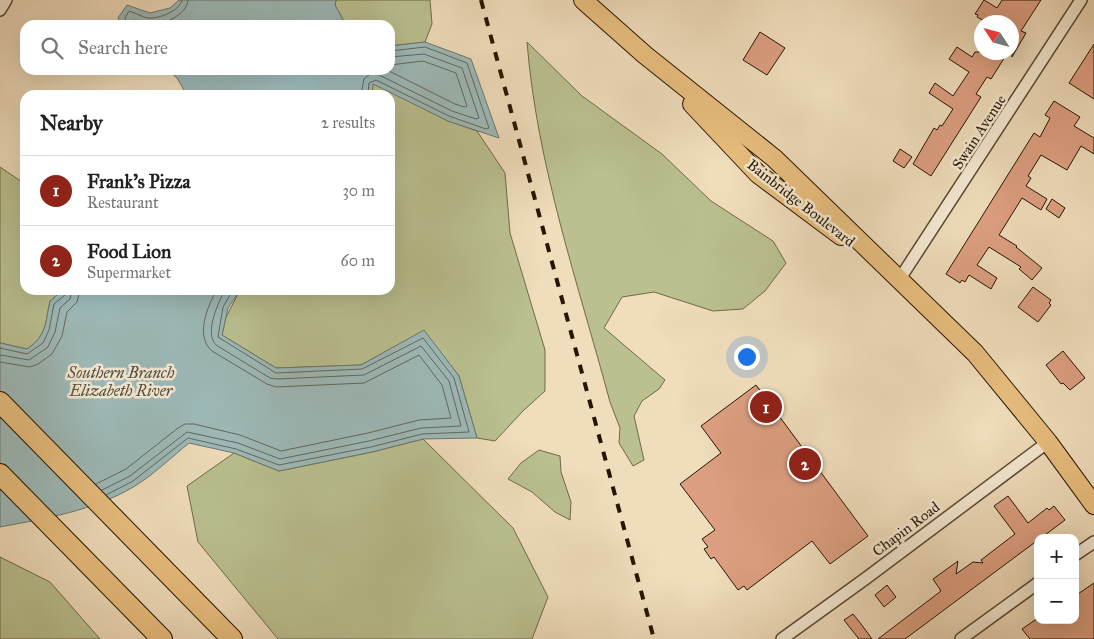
<!DOCTYPE html>
<html lang="en">
<head>
<meta charset="utf-8">
<style>
  body { margin:0; font-family:"IM FELL Great Primer",serif; background:#f6f6f6; color:#222 }
  .controls { position:absolute; right:15px; bottom:15px; display:grid; overflow:hidden; border-radius:10px; box-shadow:0 5px 20px #0002 }
  .controls button { width:45px; height:45px; display:grid; place-items:center; padding:0; border:0; border-bottom:1px solid #e0e0e0; background:#fff; color:#222; font:25px sans-serif }
  .compass { position:absolute; left:974px; top:15px; width:45px; height:45px; border-radius:50%; background:#fff; box-shadow:0 5px 20px #0002; rotate:306deg }
  .you { position:absolute; left:746px; top:356px; width:18px; height:18px; margin:-12px; border:4px solid #fff; border-radius:50%; background:#1a73e8; box-shadow:0 0 0 8px #1a73e833 }
  .badge { display:grid; place-items:center; width:32px; height:32px; border-radius:50%; background:#8f2418; color:#fff; font-size:16px; font-weight:700 }
  .pin { position:absolute; translate:-50% -50%; border:2px solid #fff; box-shadow:0 1px 5px #0006 }
  .list { margin:0; padding:0; list-style:none }
  h2 { display:flex; justify-content:space-between; align-items:center; height:65px; margin:0; padding:0 20px; font-size:21px }
  h2 small { font-size:16px; font-weight:400; color:#767676 }
  .list li { display:grid; grid-template-columns:32px 1fr auto; gap:15px; align-items:center; box-sizing:border-box; height:70px; padding:0 20px; border-top:1px solid #e0e0e0 }
  .list b { display:block; font-size:19px; white-space:nowrap }
  .list p { margin:0; font-size:16px; white-space:nowrap; color:#767676 }
  .list em { font-size:16px; font-style:normal; color:#767676 }
  .icon { flex:none; width:28px; height:28px; fill:none; stroke:currentColor; stroke-width:2; stroke-linecap:round; stroke-linejoin:round }
  .map { position:relative; flex:none; width:1094px; height:639px; overflow:hidden }
  .search { position:absolute; background:#fff; box-shadow:0 5px 20px #0002; left:20px; top:20px; width:375px; height:55px; display:flex; align-items:center; gap:12px; box-sizing:border-box; padding:0 18px; border-radius:15px; color:#767676; font-size:19px }
  .panel { position:absolute; background:#fff; box-shadow:0 5px 20px #0002; left:20px; top:90px; width:375px; height:205px; border-radius:15px }
  .map>svg:first-child { display:block }
</style>
</head>
<body>
<div class="map">
<svg width="1094" height="639" viewBox="0 0 1094 639">
  <rect width="100%" height="100%" fill="#f0ddbc"/>
  <filter id="stains"><feTurbulence type="fractalNoise" baseFrequency=".004" numOctaves="4"/><feColorMatrix values="0 0 0 0 .2 0 0 0 0 .09 0 0 0 0 .02 0 0 0 .5 -.17"/></filter>
  <radialGradient id="worn" r=".72"><stop offset=".6" stop-color="#630" stop-opacity="0"/><stop offset="1" stop-color="#630" stop-opacity=".3"/></radialGradient>
  <!-- green -->
  <g fill="#bac090" stroke="#706a48">
    <polygon points="336,0 430,0 432,24 425,42 390,46 390,25 346,25 335,5"/>
    <path d="M 527,42 L 582,96 L 662,154 L 711,201 L 773,241 L 786,263 L 765,291 L 743,309 L 713,311 L 654,292 L 622,297 L 604,328 L 665,380 L 659,389 L 642,401 L 634,416 L 644,460 L 633,466 L 619,443 L 620,428 L 610,402 C 578,283 537,166 527,42 Z"/>
    <polygon points="370,81 448,121 477,131 505,173 510,233 545,350 545,391 523,411 495,441 477,438 459,376 424,331 361,365 276,368 222,335 226,317 240,290 390,290 390,95 372,95"/>
    <path d="M 0,167 L 25,184 L 25,290 L 63,290 L 50,301 C 45,324 47,335 27,349 L 0,343 Z"/>
    <polygon points="423,439 513,528 548,597 532,639 278,639 198,542 187,486 234,453 279,471 372,452"/>
    <polygon points="539,450 560,456 561,472 571,502 570,520 555,512 532,492 508,479 521,463"/>
    <polygon points="0,557 50,582 100,639 0,639"/>
  </g>
  <!-- water -->
  <g fill="#9dbab9" stroke="#6d786f">
    <polygon points="179,0 336,0 335,5 346,25 122,25 118,18 127,5 150,13 170,8"/>
    <polygon points="425,42 471,59 499,138 448,121 373,84 372,95 187,95 177,78 168,70 390,70 390,46"/>
    <path d="M 63,290 L 240,290 L 228,308 L 222,335 L 276,368 L 361,365 L 424,330 L 459,376 L 477,438 L 423,439 L 372,452 L 279,471 L 234,453 L 189,443 C 172,457 154,474 135,486 C 93,511 47,518 0,527 L 0,343 L 27,349 C 47,335 45,324 50,301 Z"/>
  </g>
  <g fill="none" stroke-linecap="round" stroke-linejoin="round">
    <!-- shore -->
    <g stroke="#62685d" stroke-width="1">
      <path d="M 126,25 L 125,18 L 129,11 C 136,13 142,17 148,18 C 159,19 180,11 182,0"/>
      <path d="M 132,25 L 132,21 L 134,20 C 139,21 145,24 150,24 C 164,25 187,15 188,0"/>
      <polyline points="387,70 455,104 464,107 467,106 456,73 423,61 390,65"/>
      <polyline points="361,95 364,79 370,74 377,74 452,111 476,119 479,118 462,68 424,54 390,57"/>
      <polyline points="368,95 369,83 376,80 449,116 486,129 489,128 467,63 425,47 390,51"/>
      <polyline points="0,348 27,354 43,343 49,330 54,304 65,295 66,290"/>
      <polyline points="0,355 29,360 48,347 55,332 60,308 70,299 72,290"/>
      <polyline points="0,362 30,367 38,364 52,354 62,336 67,312 77,302 80,290"/>
      <path d="M 96,484 L 126,469 L 178,428 L 185,424 L 194,424 L 240,435 L 281,451 L 368,433 L 419,420 L 451,418 L 442,385 L 419,355 L 364,383 L 276,387 L 267,384 L 212,351 C 195,337 207,306 217,290"/>
      <path d="M 102,490 L 130,476 L 187,432 L 238,443 L 280,459 L 369,441 L 421,428 L 461,426 L 449,381 L 421,346 L 364,375 L 277,379 L 270,378 L 216,345 C 204,333 218,303 225,290"/>
      <polyline points="106,495 133,481 188,438 236,449 279,465 371,447 422,434 469,432 454,378 423,338 362,369 276,373 218,337 223,307 233,290"/>
    </g>
  </g>
  <!-- building -->
  <g fill="#dd9f81" stroke="#261501">
    <polygon points="984,0 997,8 1002,0 1041,0 1021,31 1026,33 1012,57 1012,22 986,22 977,17 978,15 975,14"/>
    <polygon points="760,32 785,48 767,75 743,60"/>
    <polygon points="1094,44 1094,99 1069,83"/>
    <polygon points="957,47 972,57 975,52 1008,52 991,79 987,77 976,94 981,97 931,176 913,164 934,128 937,130 940,125 942,126 953,109 929,93 935,83 953,96 969,72 949,59"/>
    <polygon points="1054,101 1080,117 1074,126 1094,138 1094,154 1081,146 1067,170 1041,155 1028,176 1031,178 1026,186 1047,199 1041,210 1022,198 999,235 1017,246 1016,247 1042,268 1032,280 1019,269 1021,267 989,247 977,265 997,278 991,289 969,275 965,282 962,280 960,283 946,274 1034,133 1040,137 1050,118 1045,115"/>
    <polygon points="900,149 912,157 904,168 893,161"/>
    <polygon points="1052,199 1065,208 1059,218 1046,209"/>
    <polygon points="1033,287 1051,300 1049,303 1051,305 1038,322 1018,307"/>
    <polygon points="1063,351 1085,378 1070,390 1063,383 1061,384 1046,365"/>
    <polygon points="756,385 868,536 830,564 812,541 747,590 744,586 738,590 714,557 711,559 704,549 708,547 702,539 715,530 680,484 721,453 701,426"/>
    <polygon points="1008,496 1028,523 1047,508 1049,510 1054,506 1065,520 1041,538 1038,538 1038,540 905,639 878,639 941,591 933,579 958,561 956,574 973,562 983,563 981,560 1015,534 994,506"/>
    <polygon points="1094,583 1094,639 1030,639 1022,629 1035,620 1075,620 1075,596"/>
    <polygon points="887,585 896,597 884,607 875,595"/>
    <polygon points="853,614 861,624 872,639 859,639 844,620"/>
  </g>
  <g fill="none" stroke-linecap="round" stroke-linejoin="round">
    <defs>
      <g id="street">
        <polyline points="0,10 6,0"/>
        <polyline points="899,280 1081,0"/>
        <polyline points="1075,555 1094,542"/>
        <polyline points="782,639 865,579 1048,442"/>
        <polyline points="961,639 1038,583"/>
      </g>
      <g id="primary">
        <polyline points="583,0 645,55 774,158 975,353 1048,442 1094,505"/>
        <polyline points="692,104 758,174 841,236"/>
      </g>
      <g id="highway">
        <polyline points="0,402 232,639"/>
        <polyline points="0,474 162,639"/>
      </g>
    </defs>
    <!-- street casing -->
    <use href="#street" stroke="#584730" stroke-width="14"/>
    <!-- primary casing -->
    <use href="#primary" stroke="#261501" stroke-width="20"/>
    <!-- highway casing -->
    <use href="#highway" stroke="#261501" stroke-width="22"/>
    <!-- street -->
    <use href="#street" stroke="#f5e9d3" stroke-width="11"/>
    <!-- primary -->
    <use href="#primary" stroke="#e8be7e" stroke-width="18"/>
    <!-- highway -->
    <use href="#highway" stroke="#e8be7e" stroke-width="20"/>
    <!-- rail -->
    <polyline stroke="#261501" stroke-width="4" stroke-dasharray="9 9" stroke-linecap="butt" points="481,0 654,639"/>
  </g>
  <g text-anchor="middle" stroke-width="5" stroke-linejoin="round" paint-order="stroke">
    <!-- street labels -->
    <g font-size="15" fill="#261501" stroke="#f5e9d3">
      <text transform="translate(979 132) rotate(-57)" y="5">Swain Avenue</text>
      <text transform="translate(801 203) rotate(38)" y="5">Bainbridge Boulevard</text>
      <text transform="translate(906 529) rotate(-37)" y="5">Chapin Road</text>
    </g>
    <!-- water labels -->
    <g font-size="16" font-style="italic" fill="#504f41" stroke="#f5e9d3">
      <text x="121" y="378">Southern Branch<tspan x="121" dy="18">Elizabeth River</tspan></text>
    </g>
  </g>
  <rect width="100%" height="100%" filter="url(#stains)"/>
  <rect width="100%" height="100%" fill="url(#worn)"/>
</svg>
<div class="controls">
<button>+</button>
<button>−</button>
</div>
<svg class="compass" viewBox="-18 -18 36 36"><path d="M0-13l5 13h-10z" fill="#e53935"/><path d="M0 13l5-13h-10z" fill="#767676"/></svg>
<div class="you"></div>
<div class="pin badge" style="left:766px;top:407px">1</div>
<div class="pin badge" style="left:805px;top:464px">2</div>
<div class="search"><svg class="icon" aria-label="search" viewBox="0 0 24 24"><circle cx="10" cy="10" r="6"/><path d="M15 15l6 6"/></svg>Search here</div>
<section class="panel">
<h2>Nearby<small>2 results</small></h2>
<ul class="list">
<li><span class="badge">1</span><div><b>Frank's Pizza</b><p>Restaurant</p></div><em>30 m</em></li>
<li><span class="badge">2</span><div><b>Food Lion</b><p>Supermarket</p></div><em>60 m</em></li>
</ul>
</section>
</div>
</body>
</html>
